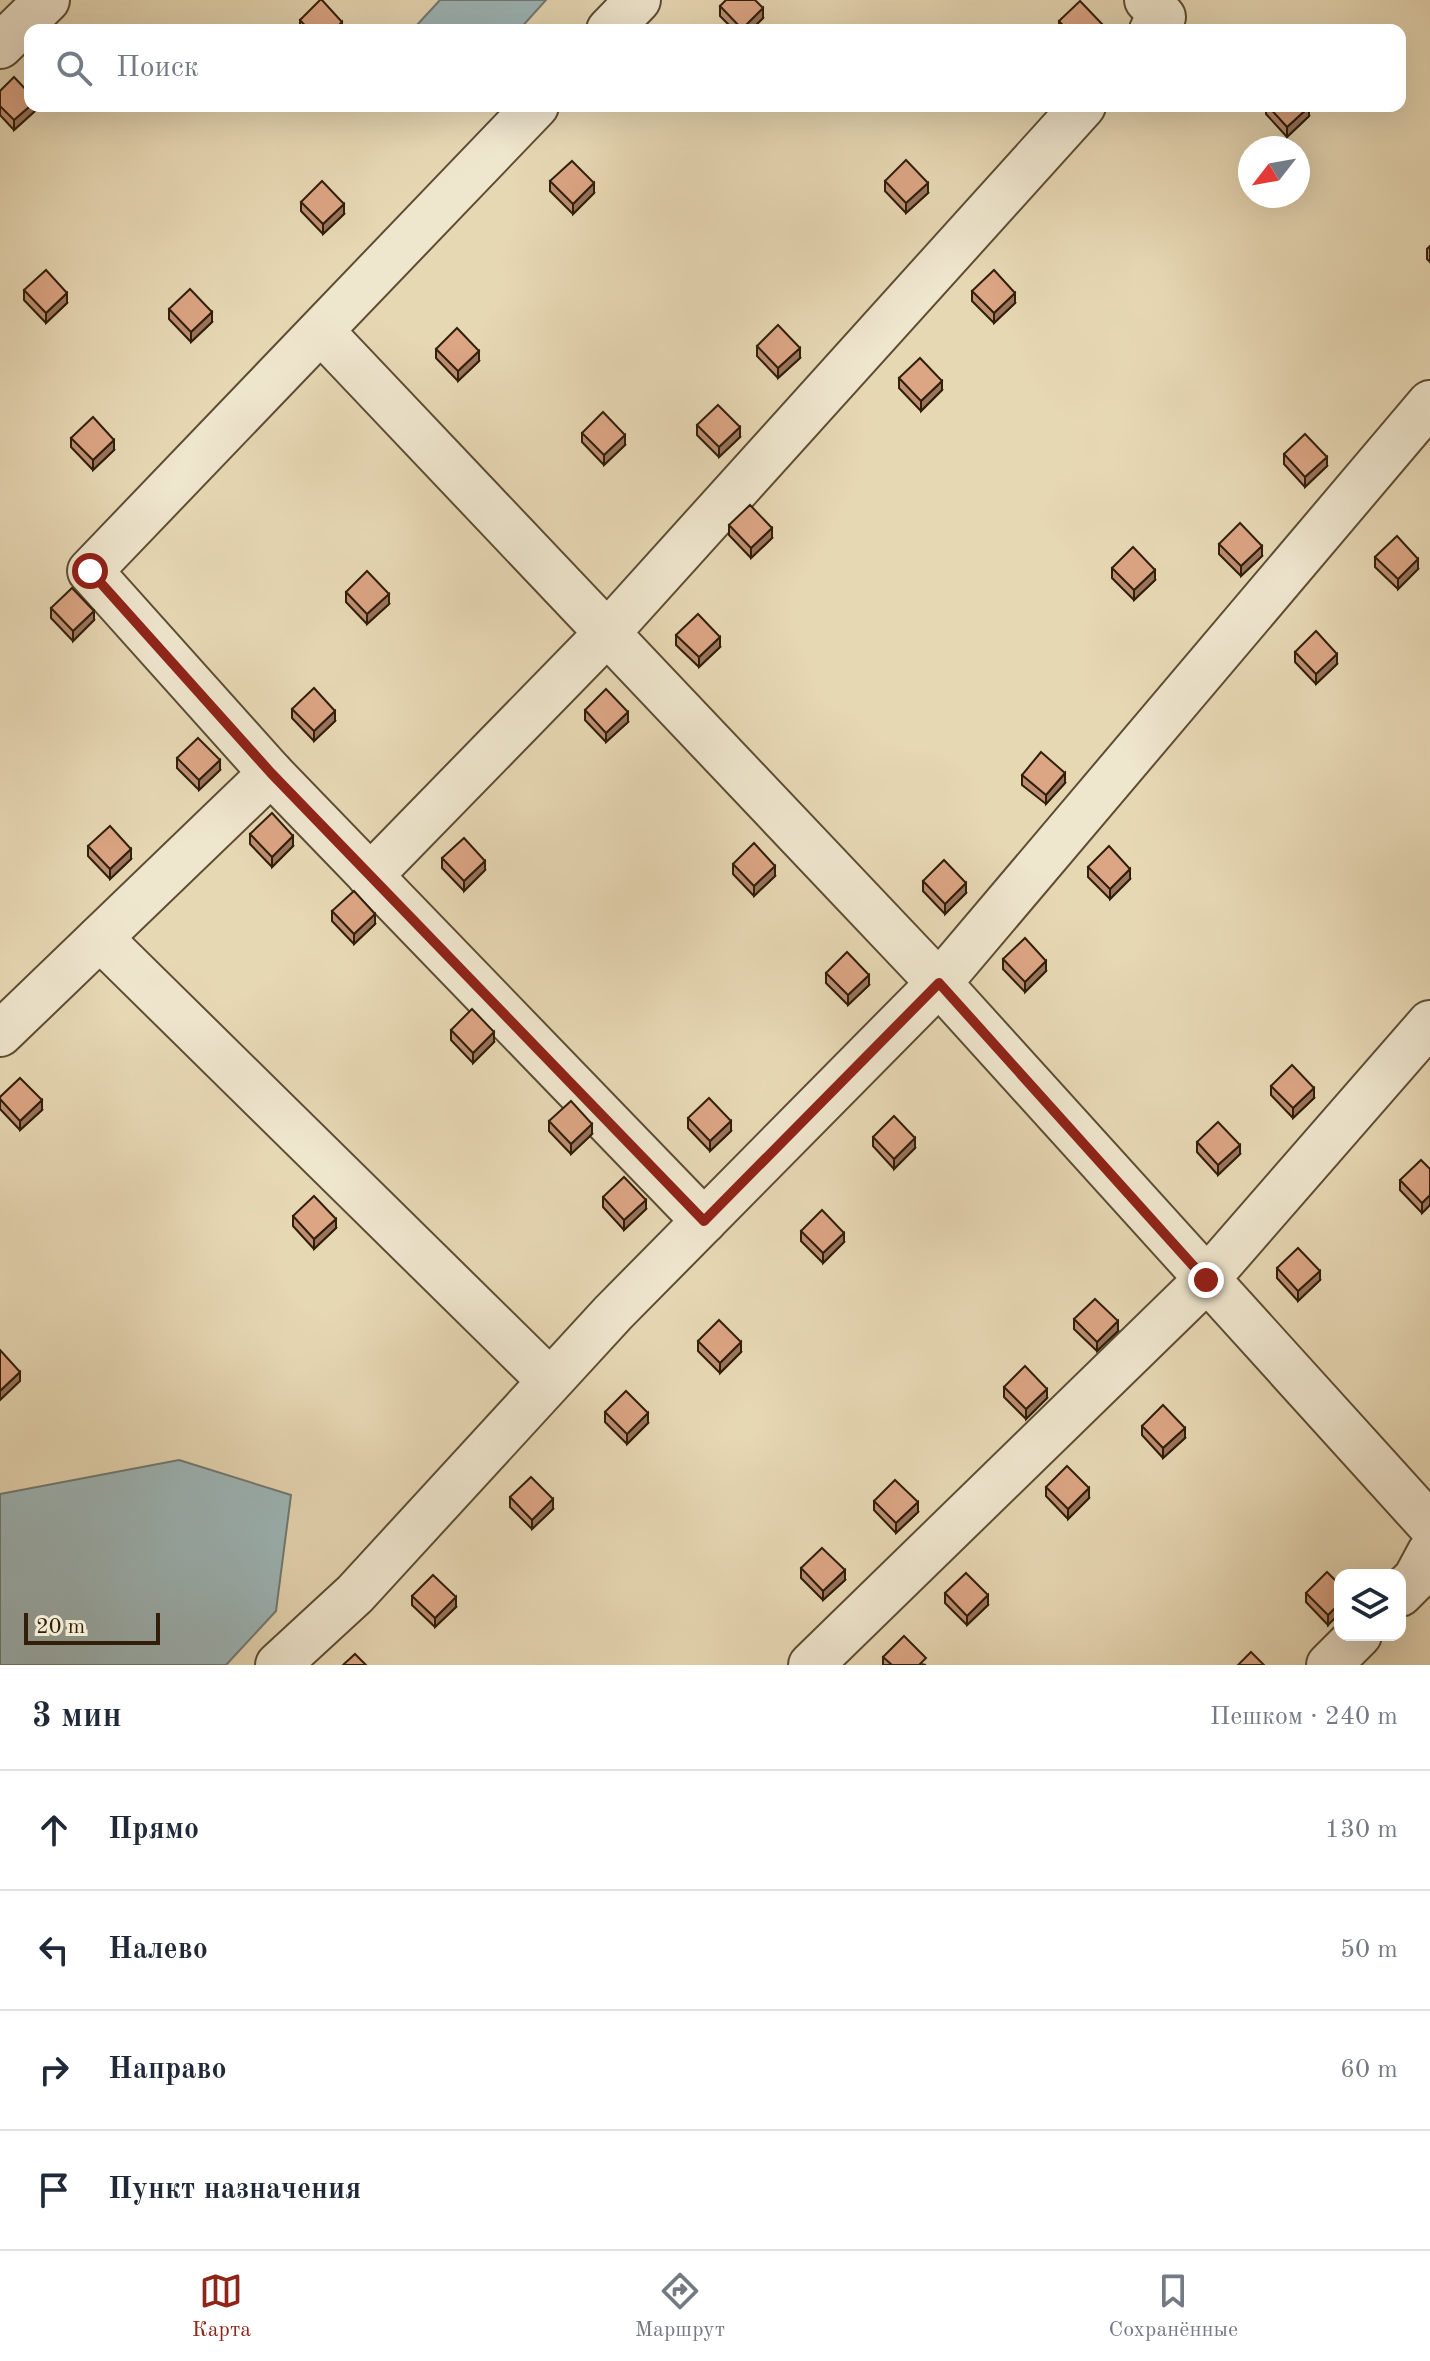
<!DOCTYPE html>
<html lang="ru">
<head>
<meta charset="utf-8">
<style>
  body { margin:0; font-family:"Old Standard TT",serif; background:#f6f6f7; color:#1f2937 }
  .controls { position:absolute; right:24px; bottom:24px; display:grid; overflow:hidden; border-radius:16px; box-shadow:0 8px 32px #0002 }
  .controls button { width:72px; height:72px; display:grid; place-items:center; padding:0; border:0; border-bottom:2px solid #e0e1e3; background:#fff; color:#1f2937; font:40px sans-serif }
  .compass { position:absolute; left:1238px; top:136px; width:72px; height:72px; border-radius:50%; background:#fff; box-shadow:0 8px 32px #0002; rotate:239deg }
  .scale { position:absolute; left:24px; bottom:20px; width:136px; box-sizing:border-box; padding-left:8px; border:4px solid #311f0a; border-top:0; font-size:22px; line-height:28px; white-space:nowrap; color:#311f0a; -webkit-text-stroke:6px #efe6ce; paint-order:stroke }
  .stop { position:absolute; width:24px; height:24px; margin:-18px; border:6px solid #8f2418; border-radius:50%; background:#fff }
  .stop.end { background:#8f2418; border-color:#fff; box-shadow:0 2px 8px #0008 }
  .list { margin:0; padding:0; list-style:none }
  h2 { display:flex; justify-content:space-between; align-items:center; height:104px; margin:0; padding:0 32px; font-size:34px }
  h2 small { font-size:26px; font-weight:400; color:#747a83 }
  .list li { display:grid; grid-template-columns:52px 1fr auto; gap:24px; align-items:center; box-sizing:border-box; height:120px; padding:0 32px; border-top:2px solid #e0e1e3 }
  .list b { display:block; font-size:30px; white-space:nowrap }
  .list em { font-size:26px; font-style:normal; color:#747a83 }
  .icon { flex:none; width:44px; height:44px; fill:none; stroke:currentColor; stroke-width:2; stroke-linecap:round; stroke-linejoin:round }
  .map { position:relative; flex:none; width:1430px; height:1665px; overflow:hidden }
  .search { position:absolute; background:#fff; box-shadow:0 8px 32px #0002; left:24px; right:24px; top:24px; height:88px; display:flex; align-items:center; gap:20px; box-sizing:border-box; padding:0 28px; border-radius:16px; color:#747a83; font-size:30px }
  .sheet { height:584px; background:#fff }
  nav { display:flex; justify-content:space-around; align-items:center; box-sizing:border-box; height:112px; border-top:2px solid #e0e1e3; background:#fff; font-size:22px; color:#747a83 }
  nav a { display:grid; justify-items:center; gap:4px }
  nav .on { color:#8f2418 }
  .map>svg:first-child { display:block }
</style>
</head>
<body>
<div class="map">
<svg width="1430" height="1665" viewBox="0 0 1430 1665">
  <rect width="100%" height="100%" fill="#e7d8b4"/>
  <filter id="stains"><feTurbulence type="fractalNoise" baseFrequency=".0025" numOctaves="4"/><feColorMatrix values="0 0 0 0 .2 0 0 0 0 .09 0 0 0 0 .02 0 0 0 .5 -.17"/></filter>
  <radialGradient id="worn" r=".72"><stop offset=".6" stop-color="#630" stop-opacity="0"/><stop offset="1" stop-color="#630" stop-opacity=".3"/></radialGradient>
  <!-- water -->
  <g fill="#9db7b9" stroke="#727a73" stroke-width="2">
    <polygon points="440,0 546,0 519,30 420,30 417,25"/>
    <polygon points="179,1460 291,1495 276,1611 226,1665 0,1665 0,1494"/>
  </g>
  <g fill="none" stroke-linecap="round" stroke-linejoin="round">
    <defs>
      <g id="minor">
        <polyline points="1147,0 1163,17 1152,30"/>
        <polyline points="609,30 638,0"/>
        <polyline points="0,46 47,0"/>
        <polyline points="536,106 90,571 271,773 704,1221"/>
        <polyline points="321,331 939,983 1430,1525"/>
        <polyline points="370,876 608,632 1083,106"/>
        <polyline points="100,938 550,1381"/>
        <polyline points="0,1034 271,773"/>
        <polyline points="1400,1594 1416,1578 1430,1552"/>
        <polyline points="278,1665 355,1594 613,1313 939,983 1430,403"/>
        <polyline points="811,1665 1206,1280 1430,1023"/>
        <polyline points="1329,1665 1359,1635"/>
      </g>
    </defs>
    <!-- minor casing -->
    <use href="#minor" stroke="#5e4d34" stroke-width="48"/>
    <!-- minor -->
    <use href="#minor" stroke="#efe6ce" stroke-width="44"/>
  </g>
  <!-- wall -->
  <g fill="#bd8e72" stroke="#311f0a" stroke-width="2">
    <polygon points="720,6 763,18 751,30 734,30 720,16"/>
    <polygon points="300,20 342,30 300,30"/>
    <polygon points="1059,21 1102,30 1059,30"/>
    <polygon points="0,91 36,106 36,110 14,130 0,115"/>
    <polygon points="1266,106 1268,106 1309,116 1287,137 1266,114"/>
    <polygon points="550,181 594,193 573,214 550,191"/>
    <polygon points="885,181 928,193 906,213 885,191"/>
    <polygon points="301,202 344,214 323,234 301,211"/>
    <polygon points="1430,246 1430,262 1427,259 1427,249"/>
    <polygon points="24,290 67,303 46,323 24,300"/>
    <polygon points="972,291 1015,303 994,323 972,301"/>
    <polygon points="169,309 212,322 191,342 169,319"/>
    <polygon points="757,346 800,358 778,378 757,356"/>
    <polygon points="436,349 479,361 458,381 436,358"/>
    <polygon points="899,378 942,390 921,411 899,388"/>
    <polygon points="697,425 740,437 719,457 697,435"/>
    <polygon points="582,433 625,445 604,465 582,442"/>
    <polygon points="71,438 114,450 93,470 71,447"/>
    <polygon points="1284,454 1327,466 1305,487 1284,464"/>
    <polygon points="729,525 772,538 751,558 729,535"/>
    <polygon points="1219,544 1262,556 1241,576 1219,554"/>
    <polygon points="1375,557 1418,569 1398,589 1375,567"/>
    <polygon points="1112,568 1155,580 1134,600 1112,578"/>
    <polygon points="346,592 389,604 367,624 346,602"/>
    <polygon points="51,608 94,620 73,641 51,618"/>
    <polygon points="676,635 720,647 699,667 676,645"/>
    <polygon points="1295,652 1337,664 1316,684 1295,662"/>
    <polygon points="292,709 335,721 314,741 292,718"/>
    <polygon points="585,710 628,722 606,742 585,720"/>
    <polygon points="177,758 220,770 199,790 177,768"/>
    <polygon points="1022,775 1065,783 1046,804 1022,785"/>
    <polygon points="250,834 293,846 272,867 250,844"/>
    <polygon points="88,846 131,859 110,879 88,856"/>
    <polygon points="442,858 485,870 464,891 442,868"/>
    <polygon points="733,864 775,876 754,896 733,874"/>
    <polygon points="1088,867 1130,879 1110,899 1088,877"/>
    <polygon points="923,881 966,893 945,914 923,891"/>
    <polygon points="332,911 375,924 354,944 332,921"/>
    <polygon points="1003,959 1046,971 1025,992 1003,969"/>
    <polygon points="826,973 869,985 848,1005 826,983"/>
    <polygon points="451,1030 494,1042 473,1063 451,1040"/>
    <polygon points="1271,1086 1314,1098 1293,1118 1271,1095"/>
    <polygon points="0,1097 42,1110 20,1130 0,1109"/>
    <polygon points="688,1118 731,1131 710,1151 688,1128"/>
    <polygon points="549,1121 592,1134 571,1154 549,1131"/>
    <polygon points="873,1137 915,1148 894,1169 873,1146"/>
    <polygon points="1197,1142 1240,1154 1218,1175 1197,1152"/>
    <polygon points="1430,1169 1430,1205 1422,1213 1400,1190 1400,1180"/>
    <polygon points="603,1197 646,1209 624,1230 603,1207"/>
    <polygon points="293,1216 336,1228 314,1249 293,1226"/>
    <polygon points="801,1231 844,1242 823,1263 801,1241"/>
    <polygon points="1277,1268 1320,1280 1298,1301 1277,1278"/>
    <polygon points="1074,1319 1118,1331 1097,1351 1074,1329"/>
    <polygon points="698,1341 741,1352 720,1373 698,1351"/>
    <polygon points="1004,1387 1047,1398 1026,1419 1004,1397"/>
    <polygon points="605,1412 648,1423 627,1444 605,1422"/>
    <polygon points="1142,1426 1185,1438 1163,1458 1142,1435"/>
    <polygon points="1046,1487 1089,1498 1068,1519 1046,1496"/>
    <polygon points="510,1497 553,1509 532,1529 510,1507"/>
    <polygon points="874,1501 918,1512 896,1533 874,1510"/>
    <polygon points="801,1568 845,1580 823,1600 801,1578"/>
    <polygon points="1340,1585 1328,1625 1306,1602 1306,1593"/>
    <polygon points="945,1593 988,1605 967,1625 945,1603"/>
    <polygon points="412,1596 456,1607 435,1627 412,1605"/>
    <polygon points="883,1657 926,1665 883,1665"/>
  </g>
  <!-- shaded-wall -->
  <g fill="#9a745c" stroke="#311f0a" stroke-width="2">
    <polygon points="763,8 763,18 751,30 742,30 742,29"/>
    <polygon points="342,22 342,30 334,30"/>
    <polygon points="30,106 36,106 36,110 14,130 14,120"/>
    <polygon points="1309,107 1309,116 1287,137 1287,127"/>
    <polygon points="594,183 594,193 573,214 573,204"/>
    <polygon points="928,183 928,193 906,213 906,203"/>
    <polygon points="344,204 344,214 323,234 323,224"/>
    <polygon points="67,293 67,303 46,323 46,313"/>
    <polygon points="1015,293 1015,303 994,323 994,313"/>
    <polygon points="212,312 212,322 191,342 191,332"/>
    <polygon points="800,348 800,358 778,378 778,368"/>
    <polygon points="479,351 479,361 458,381 458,371"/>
    <polygon points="942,381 942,390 921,411 921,401"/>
    <polygon points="740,427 740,437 719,457 719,447"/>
    <polygon points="625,435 625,445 604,465 604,455"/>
    <polygon points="114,440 114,450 93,470 93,460"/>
    <polygon points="1327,457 1327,466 1305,487 1305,477"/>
    <polygon points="772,528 772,538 751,558 751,548"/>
    <polygon points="1262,546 1262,556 1241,576 1241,566"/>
    <polygon points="1418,559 1418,569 1398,589 1398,579"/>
    <polygon points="1155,570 1155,580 1134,600 1134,590"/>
    <polygon points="389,594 389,604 367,624 367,614"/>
    <polygon points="94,611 94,620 73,641 73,631"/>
    <polygon points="720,637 720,647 699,667 699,657"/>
    <polygon points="1337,654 1337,664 1316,684 1316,674"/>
    <polygon points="335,711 335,721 314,741 314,731"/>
    <polygon points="628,712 628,722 606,742 606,733"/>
    <polygon points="220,760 220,770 199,790 199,780"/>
    <polygon points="1065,773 1065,783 1046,804 1046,795"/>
    <polygon points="293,836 293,846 272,867 272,857"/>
    <polygon points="131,849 131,859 110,879 110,869"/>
    <polygon points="485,861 485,870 464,891 464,881"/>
    <polygon points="775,866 775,876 754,896 754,886"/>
    <polygon points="1130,869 1130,879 1110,899 1110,889"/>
    <polygon points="966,883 966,893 945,914 945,904"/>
    <polygon points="375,914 375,924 354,944 354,934"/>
    <polygon points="1046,961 1046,971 1025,992 1025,982"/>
    <polygon points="869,975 869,985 848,1005 848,995"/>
    <polygon points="494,1032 494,1042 473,1063 473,1053"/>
    <polygon points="1314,1088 1314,1098 1293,1118 1293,1108"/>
    <polygon points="42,1100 42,1110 20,1130 20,1121"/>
    <polygon points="731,1121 731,1131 710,1151 710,1141"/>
    <polygon points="592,1124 592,1134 571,1154 571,1144"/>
    <polygon points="915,1138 915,1148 894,1169 894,1159"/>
    <polygon points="1240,1145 1240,1154 1218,1175 1218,1165"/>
    <polygon points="1430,1195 1430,1205 1422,1213 1422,1203"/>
    <polygon points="646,1200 646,1209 624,1230 624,1220"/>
    <polygon points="336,1219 336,1228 314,1249 314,1239"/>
    <polygon points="844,1233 844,1242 823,1263 823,1253"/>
    <polygon points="1320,1271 1320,1280 1298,1301 1298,1291"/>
    <polygon points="1118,1321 1118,1331 1097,1351 1097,1342"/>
    <polygon points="741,1342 741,1352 720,1373 720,1363"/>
    <polygon points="20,1372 20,1381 0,1400 0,1391"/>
    <polygon points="1047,1389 1047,1398 1026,1419 1026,1409"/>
    <polygon points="648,1413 648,1423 627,1444 627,1434"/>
    <polygon points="1185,1428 1185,1438 1163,1458 1163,1448"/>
    <polygon points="1089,1488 1089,1498 1068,1519 1068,1509"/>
    <polygon points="553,1499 553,1509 532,1529 532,1520"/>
    <polygon points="918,1502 918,1512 896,1533 896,1523"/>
    <polygon points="845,1570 845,1580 823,1600 823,1591"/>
    <polygon points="988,1595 988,1605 967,1625 967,1616"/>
    <polygon points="456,1597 456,1607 435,1627 435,1618"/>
    <polygon points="1340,1603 1340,1613 1328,1625 1328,1615"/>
  </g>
  <!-- building -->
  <g fill="#dca584" stroke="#311f0a" stroke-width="2">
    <polygon points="320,0 322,0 342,22 334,30 309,30 300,20"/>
    <polygon points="726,0 755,0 763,8 742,29 720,6"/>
    <polygon points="1080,1 1102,24 1095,30 1067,30 1059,21"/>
    <polygon points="14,77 30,94 30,106 14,120 0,106 0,91"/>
    <polygon points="1268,106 1308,106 1309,107 1287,127"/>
    <polygon points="906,160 928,183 906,203 885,181"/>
    <polygon points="572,161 594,183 573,204 550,181"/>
    <polygon points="322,181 344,204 323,224 301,202"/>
    <polygon points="46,270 67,293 46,313 24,290"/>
    <polygon points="994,270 1015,293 994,313 972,291"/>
    <polygon points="190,289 212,312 191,332 169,309"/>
    <polygon points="778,325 800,348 778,368 757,346"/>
    <polygon points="457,328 479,351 458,371 436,349"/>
    <polygon points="920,358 942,381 921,401 899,378"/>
    <polygon points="718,405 740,427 719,447 697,425"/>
    <polygon points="603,412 625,435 604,455 582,433"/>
    <polygon points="93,417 114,440 93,460 71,438"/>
    <polygon points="1305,434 1327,457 1305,477 1284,454"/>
    <polygon points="750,505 772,528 751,548 729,525"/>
    <polygon points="1240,523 1262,546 1241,566 1219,544"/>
    <polygon points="1397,536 1418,559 1398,579 1375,557"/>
    <polygon points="1133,547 1155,570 1134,590 1112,568"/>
    <polygon points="367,571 389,594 367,614 346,592"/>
    <polygon points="72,588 94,611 73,631 51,608"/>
    <polygon points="698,614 720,637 699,657 676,635"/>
    <polygon points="1316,631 1337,654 1316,674 1295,652"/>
    <polygon points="314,688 335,711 314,731 292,709"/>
    <polygon points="606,689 628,712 606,733 585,710"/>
    <polygon points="198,738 220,760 199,780 177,758"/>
    <polygon points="1041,752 1065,773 1046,795 1022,775"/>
    <polygon points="272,813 293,836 272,857 250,834"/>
    <polygon points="110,826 131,849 110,869 88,846"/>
    <polygon points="464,838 485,861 464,881 442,858"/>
    <polygon points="754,843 775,866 754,886 733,864"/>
    <polygon points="1109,846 1130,869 1110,889 1088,867"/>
    <polygon points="944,860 966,883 945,904 923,881"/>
    <polygon points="354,891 375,914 354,934 332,911"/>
    <polygon points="1025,938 1046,961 1025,982 1003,959"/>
    <polygon points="847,952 869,975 848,995 826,973"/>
    <polygon points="472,1009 494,1032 473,1053 451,1030"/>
    <polygon points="1292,1065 1314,1088 1293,1108 1271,1086"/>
    <polygon points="20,1078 42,1100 20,1121 0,1099 0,1097"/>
    <polygon points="709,1098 731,1121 710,1141 688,1118"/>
    <polygon points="571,1101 592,1124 571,1144 549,1121"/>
    <polygon points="894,1116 915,1138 894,1159 873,1137"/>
    <polygon points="1218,1122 1240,1145 1218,1165 1197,1142"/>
    <polygon points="1421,1160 1430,1169 1430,1195 1422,1203 1400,1180"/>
    <polygon points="624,1177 646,1200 624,1220 603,1197"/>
    <polygon points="314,1196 336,1219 314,1239 293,1216"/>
    <polygon points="822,1210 844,1233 823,1253 801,1231"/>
    <polygon points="1298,1248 1320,1271 1298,1291 1277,1268"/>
    <polygon points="1095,1299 1118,1321 1097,1342 1074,1319"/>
    <polygon points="719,1320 741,1342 720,1363 698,1341"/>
    <polygon points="0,1350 20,1372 0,1391"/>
    <polygon points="1025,1366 1047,1389 1026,1409 1004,1387"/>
    <polygon points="626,1391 648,1413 627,1434 605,1412"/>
    <polygon points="1163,1405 1185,1428 1163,1448 1142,1426"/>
    <polygon points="1067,1466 1089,1488 1068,1509 1046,1487"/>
    <polygon points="531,1477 553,1499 532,1520 510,1497"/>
    <polygon points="895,1480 918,1502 896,1523 874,1501"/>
    <polygon points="822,1548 845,1570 823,1591 801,1568"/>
    <polygon points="1327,1572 1340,1585 1340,1603 1328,1615 1306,1593"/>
    <polygon points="966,1573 988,1595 967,1616 945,1593"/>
    <polygon points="433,1575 456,1597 435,1618 412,1596"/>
    <polygon points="904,1636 926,1658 919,1665 892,1665 883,1657"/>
    <polygon points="1251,1652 1264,1665 1238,1665"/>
    <polygon points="355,1654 366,1665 343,1665"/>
  </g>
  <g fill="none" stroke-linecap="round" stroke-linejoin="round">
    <!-- route -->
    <polyline stroke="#8f2418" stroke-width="10" points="90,571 271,773 704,1221 939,983 1206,1280"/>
  </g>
  <rect width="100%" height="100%" filter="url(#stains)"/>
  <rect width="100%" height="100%" fill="url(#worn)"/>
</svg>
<div class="controls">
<button><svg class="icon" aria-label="layers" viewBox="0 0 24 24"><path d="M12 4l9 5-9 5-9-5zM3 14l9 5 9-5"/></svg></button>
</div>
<svg class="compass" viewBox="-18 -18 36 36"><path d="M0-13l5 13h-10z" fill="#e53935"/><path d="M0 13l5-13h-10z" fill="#747a83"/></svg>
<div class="scale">20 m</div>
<div class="stop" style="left:90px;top:571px"></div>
<div class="stop end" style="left:1206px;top:1280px"></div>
<div class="search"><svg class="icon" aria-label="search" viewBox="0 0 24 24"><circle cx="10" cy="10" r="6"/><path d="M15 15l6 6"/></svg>Поиск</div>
</div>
<section class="sheet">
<h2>3 мин<small>Пешком · 240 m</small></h2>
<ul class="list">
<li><svg class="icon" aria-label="ahead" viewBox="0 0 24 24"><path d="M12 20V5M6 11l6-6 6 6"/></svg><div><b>Прямо</b></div><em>130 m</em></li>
<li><svg class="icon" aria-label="left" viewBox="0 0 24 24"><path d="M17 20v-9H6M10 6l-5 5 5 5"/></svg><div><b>Налево</b></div><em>50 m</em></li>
<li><svg class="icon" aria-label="right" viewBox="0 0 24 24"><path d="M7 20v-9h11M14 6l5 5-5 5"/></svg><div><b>Направо</b></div><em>60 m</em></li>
<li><svg class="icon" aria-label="arrive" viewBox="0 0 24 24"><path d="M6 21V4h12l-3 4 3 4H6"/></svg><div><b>Пункт назначения</b></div></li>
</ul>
</section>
<nav>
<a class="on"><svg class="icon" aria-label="map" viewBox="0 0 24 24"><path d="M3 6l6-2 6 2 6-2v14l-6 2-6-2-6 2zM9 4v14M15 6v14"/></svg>Карта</a>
<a><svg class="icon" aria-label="directions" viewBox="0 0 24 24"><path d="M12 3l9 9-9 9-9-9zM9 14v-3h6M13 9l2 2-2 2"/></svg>Маршрут</a>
<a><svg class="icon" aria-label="saved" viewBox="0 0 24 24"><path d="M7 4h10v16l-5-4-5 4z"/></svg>Сохранённые</a>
</nav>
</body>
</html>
